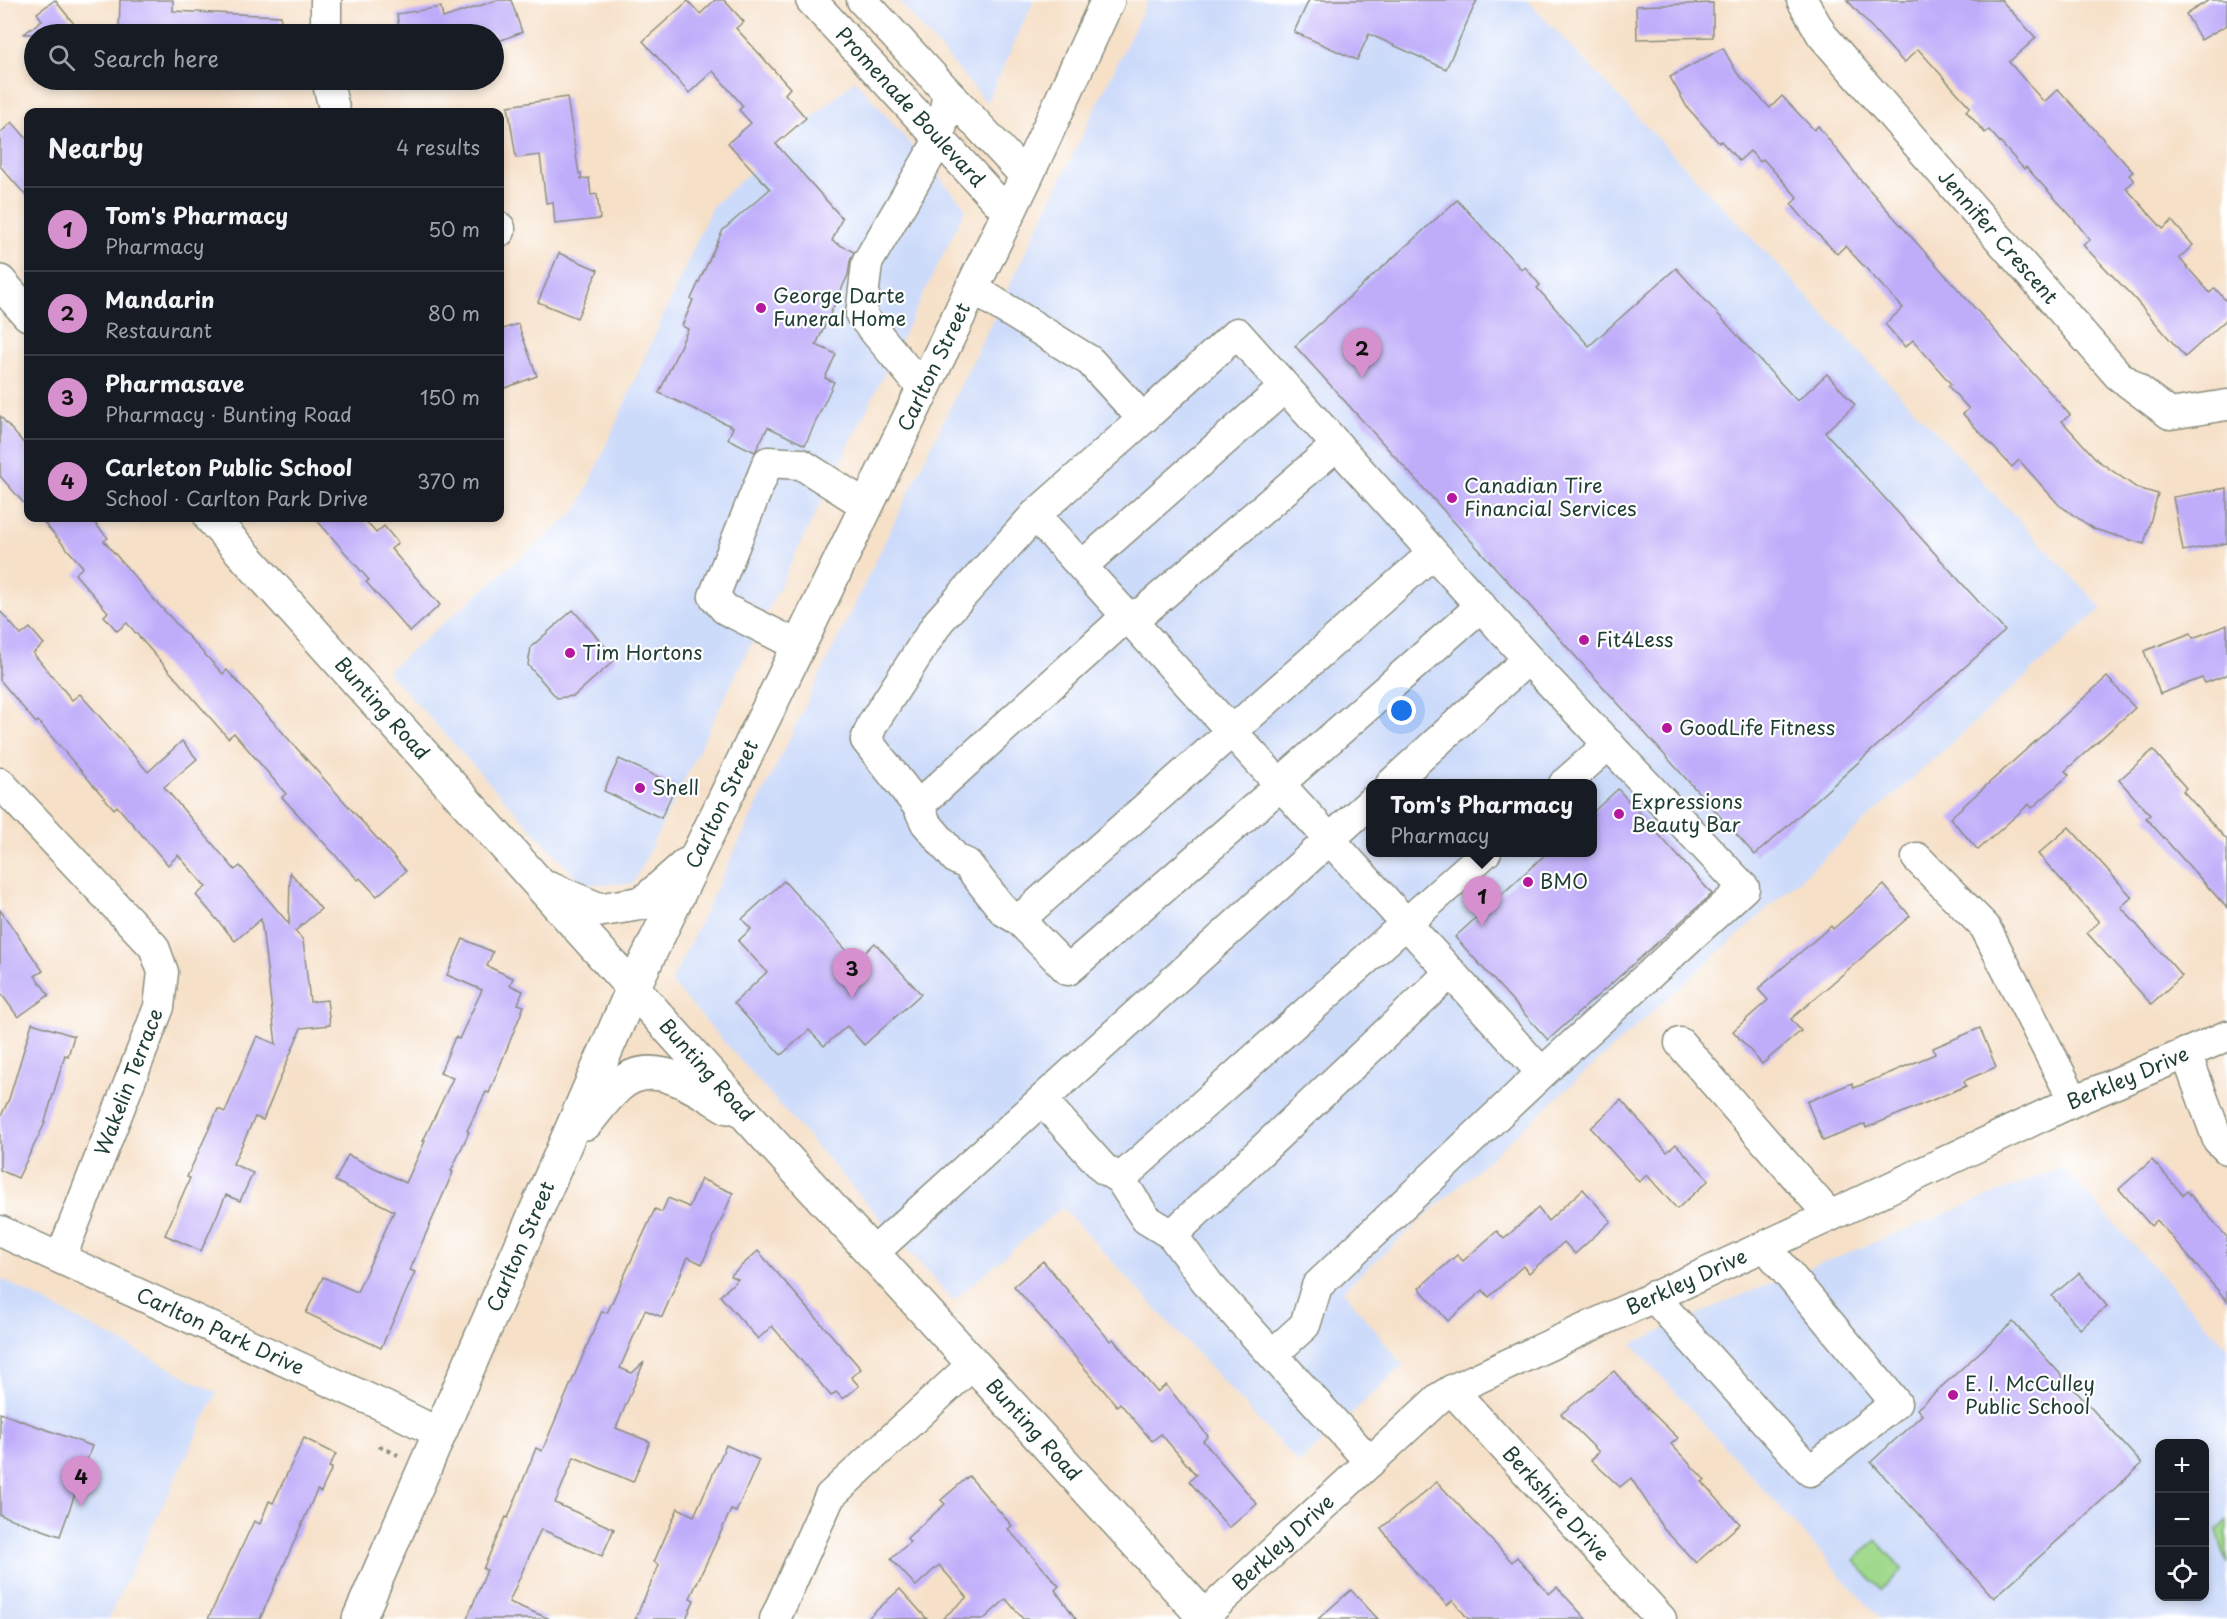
<!DOCTYPE html>
<html lang="en">
<head>
<meta charset="utf-8">
<style>
  body { margin:0; font-family:"Playpen Sans",sans-serif; background:#20242c; color:#f1f3f6 }
  .controls { position:absolute; right:18px; bottom:18px; display:grid; overflow:hidden; border-radius:12px; box-shadow:0 3px 9px #0003 }
  .controls button { width:54px; height:54px; display:grid; place-items:center; padding:0; border:0; border-bottom:2px solid #363941; background:#171b24; color:#f1f3f6; font:30px sans-serif }
  .you { position:absolute; left:1402px; top:711px; width:21px; height:21px; margin:-15px; border:4px solid #fff; border-radius:50%; background:#1a73e8; box-shadow:0 0 0 9px #1a73e833 }
  .badge { display:grid; place-items:center; width:39px; height:39px; border-radius:50%; background:#d690ce; color:#111; font-size:20px; font-weight:700 }
  .pin { position:absolute; translate:-50% -50px; filter:drop-shadow(0 2px 3px #0008) }
  .pin::after { content:''; position:absolute; top:32px; width:21px; height:18px; background:inherit; clip-path:polygon(0 0,100% 0,50% 100%) }
  .popup { position:absolute; left:1366px; top:779px; width:231px; height:78px; box-sizing:border-box; display:grid; place-content:center; border-radius:12px; background:#171b24; filter:drop-shadow(0 2px 4px #0005); font-size:20px; white-space:nowrap; color:#9ea1a6 }
  .popup b { font-size:22px; color:#f1f3f6 }
  .popup::after { content:''; position:absolute; left:50%; top:100%; margin-left:-12px; border:12px solid transparent; border-top-color:#171b24 }
  .list { margin:0; padding:0; list-style:none }
  h2 { display:flex; justify-content:space-between; align-items:center; height:78px; margin:0; padding:0 24px; font-size:26px }
  h2 small { font-size:20px; font-weight:400; color:#9ea1a6 }
  .list li { display:grid; grid-template-columns:39px 1fr auto; gap:18px; align-items:center; box-sizing:border-box; height:84px; padding:0 24px; border-top:2px solid #363941 }
  .list b { display:block; font-size:22px; white-space:nowrap }
  .list p { margin:0; font-size:20px; white-space:nowrap; color:#9ea1a6 }
  .list em { font-size:20px; font-style:normal; color:#9ea1a6 }
  .icon { flex:none; width:33px; height:33px; fill:none; stroke:currentColor; stroke-width:2; stroke-linecap:round; stroke-linejoin:round }
  .map { position:relative; flex:none; width:2227px; height:1619px; overflow:hidden }
  .search { position:absolute; background:#171b24; box-shadow:0 3px 9px #0003; left:24px; top:24px; width:480px; height:66px; display:flex; align-items:center; gap:15px; box-sizing:border-box; padding:0 21px; border-radius:33px; color:#9ea1a6; font-size:22px }
  .panel { position:absolute; background:#171b24; box-shadow:0 3px 9px #0003; left:24px; top:108px; width:480px; height:414px; border-radius:12px }
  .map>svg:first-child { display:block }
</style>
</head>
<body>
<div class="map">
<svg width="2227" height="1619" viewBox="0 0 2227 1619">
  <rect width="100%" height="100%" fill="#fff"/>
  <filter id="ink" filterUnits="userSpaceOnUse"><feTurbulence type="fractalNoise" baseFrequency=".0167" numOctaves="2"/><feDisplacementMap in="SourceGraphic" scale="12" xChannelSelector="R" yChannelSelector="G"/><feConvolveMatrix kernelMatrix="1 2 1 2 8 2 1 2 1" color-interpolation-filters="sRGB"/></filter>
  <filter id="wash" filterUnits="userSpaceOnUse"><feTurbulence type="fractalNoise" baseFrequency=".008" numOctaves="4" result="noise"/><feDisplacementMap in="SourceGraphic" scale="24" xChannelSelector="R" yChannelSelector="G"/><feGaussianBlur stdDeviation="1.35" result="paint"/><feColorMatrix in="noise" values="0 0 0 0 0 0 0 0 0 0 0 0 0 0 0 0 0 1.4 0 .05"/><feComposite in="paint" operator="in"/></filter>
  <g filter="url(#wash)">
    <rect width="100%" height="100%" fill="#f6e0c8"/>
    <!-- built -->
    <g fill="#cddbfa" fill-rule="evenodd">
      <polygon points="898,0 1034,0 987,103"/>
      <path d="M 1148,0 L 1527,0 L 2102,608 L 1343,1290 L 1403,1365 L 1299,1464 L 1062,1207 L 953,1301 L 671,982 ZM 1371,784 L 1593,784 L 1593,852 L 1371,852 Z"/>
      <polygon points="855,80 966,208 633,884 582,884 387,671 578,509 712,206"/>
      <path d="M 2062,1167 L 2227,1347 L 2227,1619 L 1880,1619 L 1632,1344 L 1727,1301 ZM 2160,1444 L 2204,1444 L 2204,1596 L 2160,1596 Z"/>
      <polygon points="0,1278 217,1393 108,1619 0,1619"/>
    </g>
    <!-- green -->
    <g fill="#9fd98b" stroke="#5f8b60" stroke-width="1.5">
      <polygon points="2227,1520 2227,1564 2217,1530"/>
      <polygon points="1876,1540 1903,1570 1881,1590 1854,1560"/>
    </g>
    <g id="blocks">
      <!-- building -->
      <g fill="#c0adfa">
        <polygon points="55,0 82,34 24,34 42,20 37,13"/>
        <polygon points="120,0 173,0 173,11 281,16 280,34 119,34"/>
        <polygon points="497,0 511,0 522,32 494,43 494,34 400,34 397,14 441,7 443,18"/>
        <polygon points="715,0 724,0 744,22 736,28 790,88 785,94 806,118 776,144 842,218 832,241 854,252 850,261 848,275 816,345 836,354 825,378 834,382 805,445 768,427 755,452 728,439 733,427 659,393 688,329 682,326 693,300 691,299 723,230 770,189 728,143 751,123 739,110 743,106 713,71 689,93 643,41 688,1 700,14"/>
        <polygon points="1309,0 1477,0 1446,69 1369,34 1357,60 1294,32"/>
        <polygon points="1847,0 2001,0 2036,38 2009,62 2044,102 2058,89 2133,172 2129,175 2134,181 2126,188 2163,229 2172,221 2193,245 2179,258 2210,293 2215,288 2227,302 2227,319 2185,357 2134,298 2083,245 2090,240 2071,216 2026,167 2024,169 1989,130 1985,133 1966,111 1970,107 1918,49 1904,63"/>
        <polygon points="2209,0 2227,0 2227,25 2201,40 2186,14"/>
        <polygon points="1713,3 1713,37 1637,39 1636,6"/>
        <polygon points="1723,48 1737,73 1770,108 1782,96 1814,130 1818,126 1858,177 2070,415 2062,421 2097,460 2137,488 2158,494 2144,544 2094,529 2059,505 2019,460 2012,467 1963,414 1969,409 1948,386 1951,384 1913,340 1905,347 1885,324 1903,308 1845,246 1837,254 1810,226 1791,204 1798,198 1763,159 1760,162 1750,151 1739,161 1721,141 1719,143 1687,107 1670,77"/>
        <polygon points="567,97 579,174 581,173 581,179 589,178 591,195 597,194 600,219 555,224 553,202 546,203 540,155 516,158 508,106"/>
        <polygon points="12,122 28,140 28,198 0,166 0,133"/>
        <polygon points="1457,200 1522,270 1525,267 1540,285 1537,288 1589,346 1676,268 1797,401 1827,374 1855,405 1825,432 2005,631 1755,855 1295,346"/>
        <polygon points="559,253 598,270 577,318 538,302"/>
        <polygon points="518,324 537,376 500,390 500,330"/>
        <polygon points="0,416 28,448 28,508 0,476"/>
        <polygon points="2227,488 2227,543 2183,551 2173,497"/>
        <polygon points="40,518 90,518 108,538 104,541 158,604 223,674 227,670 406,871 377,896 360,878 358,880 282,797 286,794 234,733 228,738 127,623 117,631 104,616 108,612 75,574 83,567"/>
        <polygon points="315,518 363,518 376,533 384,526 398,543 391,549 440,605 410,632 366,582 369,580"/>
        <polygon points="573,610 616,659 574,696 557,698 528,665 531,647"/>
        <polygon points="0,611 21,635 30,628 44,644 33,653 72,700 80,694 148,772 182,741 197,759 164,787 235,870 240,866 289,924 290,872 321,909 295,931 303,940 310,1002 327,1000 330,1025 301,1028 263,1120 255,1117 233,1164 253,1173 240,1201 226,1195 201,1251 165,1235 190,1178 187,1177 218,1109 225,1112 257,1036 276,1044 261,919 235,941 196,895 206,887 178,855 168,865 117,806 114,809 38,721 36,723 0,680"/>
        <polygon points="2227,625 2227,675 2205,683 2202,678 2160,694 2144,651 2191,633 2193,638"/>
        <polygon points="2107,677 2135,708 2065,771 2069,775 2032,808 2029,804 1978,850 1950,818"/>
        <polygon points="2153,750 2186,788 2183,791 2227,840 2227,908 2146,818 2150,815 2119,780"/>
        <polygon points="619,759 676,785 661,818 604,791"/>
        <polygon points="1618,789 1712,894 1548,1040 1455,937 1548,852 1593,852 1593,812"/>
        <polygon points="2069,827 2132,897 2121,907 2182,976 2151,1004 2087,933 2099,922 2038,854"/>
        <polygon points="784,881 856,961 875,943 921,994 864,1045 847,1026 824,1046 809,1030 781,1055 734,1003 767,972 738,941 751,929 742,919"/>
        <polygon points="1884,885 1910,916 1791,1019 1801,1031 1762,1064 1733,1031 1768,1000 1758,989 1831,926 1833,929"/>
        <polygon points="0,910 43,971 35,976 49,995 18,1017 0,992"/>
        <polygon points="463,939 493,952 487,966 513,978 510,985 523,991 518,1004 524,1006 489,1093 486,1092 467,1131 469,1132 451,1171 453,1172 410,1270 415,1272 381,1348 306,1313 323,1277 357,1292 394,1211 335,1181 348,1155 406,1183 425,1141 423,1141 453,1078 440,1073 455,1037 459,1039 482,990 447,975"/>
        <polygon points="32,1023 74,1036 68,1056 65,1055 44,1125 18,1178 0,1170 0,1118 9,1099"/>
        <polygon points="1980,1028 1996,1067 1964,1081 1966,1086 1866,1128 1865,1124 1823,1141 1807,1102 1852,1083 1854,1088 1935,1054 1933,1048"/>
        <polygon points="1621,1100 1667,1152 1676,1144 1709,1180 1677,1209 1647,1175 1639,1182 1591,1128"/>
        <polygon points="2152,1160 2183,1195 2187,1191 2227,1237 2227,1301 2157,1220 2151,1226 2119,1189"/>
        <polygon points="701,1179 733,1193 702,1264 688,1257 662,1317 645,1310 620,1368 632,1373 644,1362 616,1428 650,1442 633,1482 574,1457 555,1503 614,1529 602,1556 541,1529 509,1602 550,1619 467,1619 487,1570 483,1569 506,1517 508,1518 536,1448 542,1451 602,1311 607,1313 655,1209 662,1212 668,1198 689,1207"/>
        <polygon points="1583,1189 1611,1221 1575,1254 1564,1242 1529,1273 1523,1266 1489,1297 1483,1290 1448,1321 1419,1288 1457,1255 1463,1261 1497,1231 1504,1239 1538,1208 1548,1221"/>
        <polygon points="758,1251 861,1369 851,1377 859,1386 843,1399 836,1392 831,1396 772,1326 758,1339 720,1296 738,1279 730,1276"/>
        <polygon points="1043,1261 1110,1341 1113,1339 1157,1392 1166,1385 1208,1436 1203,1441 1257,1504 1229,1528 1189,1481 1196,1475 1161,1434 1152,1441 1120,1403 1117,1406 1014,1286"/>
        <polygon points="2079,1273 2107,1306 2080,1329 2052,1296"/>
        <polygon points="2013,1322 2142,1464 1994,1598 1871,1462 1922,1415 1917,1409"/>
        <polygon points="1614,1371 1636,1397 1678,1438 1671,1444 1705,1480 1702,1482 1740,1524 1696,1563 1665,1530 1631,1478 1620,1487 1591,1460 1599,1452 1561,1414"/>
        <polygon points="0,1413 92,1446 60,1536 0,1515"/>
        <polygon points="304,1438 336,1454 329,1467 332,1468 321,1492 317,1490 260,1619 208,1619 254,1521 260,1524 269,1501 273,1503"/>
        <polygon points="726,1445 759,1460 736,1512 731,1510 690,1598 694,1600 686,1619 635,1619 659,1565 654,1562 678,1508 694,1516"/>
        <polygon points="969,1476 1012,1526 1008,1529 1059,1586 1055,1590 1076,1619 1023,1619 1006,1599 984,1619 942,1619 967,1597 939,1565 916,1586 891,1559 910,1542 907,1538 945,1504 941,1500"/>
        <polygon points="1437,1482 1512,1562 1517,1557 1549,1594 1557,1587 1586,1619 1468,1619 1453,1600 1447,1605 1416,1573 1381,1528"/>
        <polygon points="900,1589 927,1619 867,1619"/>
        <polygon points="1351,1590 1378,1619 1318,1619"/>
      </g>
    </g>
  </g>
  <g filter="url(#ink)">
    <use href="#blocks" fill-opacity="0" stroke="#8a8e7e" stroke-width="1.5"/>
    <g fill="none" stroke-linecap="round" stroke-linejoin="round">
      <defs>
        <g id="minor">
          <polyline points="326,0 326,34"/>
          <path id="s1" d="M 811,0 L 1008,213"/>
          <polyline points="862,0 1026,177"/>
          <path id="s2" d="M 1802,0 L 1822,35 L 2118,375 L 2170,414 L 2227,405"/>
          <polyline points="327,80 335,112"/>
          <polyline points="500,228 500,231"/>
          <polyline points="972,288 1090,361 1143,419 1237,333 1528,659 1391,784"/>
          <polyline points="923,389 861,315 867,263 939,140 948,93"/>
          <polyline points="1143,419 1035,515 1542,1073"/>
          <polyline points="1035,515 939,621 873,723 866,740 918,806 926,823 956,859 967,864 1004,911 1019,920 1068,970 1280,786 1279,784 1481,606"/>
          <polyline points="1082,566 1285,387"/>
          <polyline points="799,646 725,609 714,596 768,462 801,464 867,506"/>
          <polyline points="0,783 154,947 163,972 159,1007 61,1257"/>
          <polyline points="1564,784 1609,744"/>
          <polyline points="918,806 1127,616 1143,612 1337,445"/>
          <polyline points="1917,858 1985,927 2074,1101"/>
          <polyline points="1019,920 1433,553"/>
          <polyline points="1680,1043 1830,1216"/>
          <polyline points="2186,1053 2218,1140 2227,1149"/>
          <polyline points="1042,1100 1104,1169 1120,1179 1146,1219 1172,1235 1209,1285 1370,1462"/>
          <polyline points="1120,1179 1486,852"/>
          <path id="s3" d="M 0,1231 L 384,1406 L 439,1433"/>
          <polyline points="1172,1235 1451,972"/>
          <polyline points="873,1253 1371,802"/>
          <polyline points="1653,1296 1810,1471 1896,1403 1765,1246"/>
          <polyline points="1274,1353 1305,1325 1317,1286 1542,1073 1744,888 1528,659"/>
          <path id="s4" d="M 1452,1390 L 1661,1619"/>
          <path id="s5" d="M 1204,1616 L 1439,1398 L 1452,1390 L 1830,1216 L 2074,1101 L 2227,1036"/>
          <polyline points="775,1619 830,1496 974,1363"/>
        </g>
        <g id="major">
          <polyline points="0,282 28,314"/>
          <path id="s6" d="M 211,518 L 751,1120 L 1206,1619"/>
          <polyline points="550,889 600,910 643,903 686,865"/>
          <path d="M 586,1123 C 596,1111 605,1098 617,1087 C 652,1054 695,1088 728,1107"/>
          <path id="s7" d="M 359,1619 L 633,988 L 1026,177 L 1108,0"/>
        </g>
      </defs>
      <!-- minor casing -->
      <use href="#minor" stroke="#8a8e7e" stroke-width="33"/>
      <!-- major casing -->
      <use href="#major" stroke="#8a8e7e" stroke-width="36"/>
      <!-- path -->
      <polyline stroke="#8a8e7e" stroke-width="4" stroke-dasharray="4.5 4.5" stroke-linecap="butt" points="379,1446 398,1455"/>
      <!-- minor -->
      <use href="#minor" stroke="#fff" stroke-width="30"/>
      <!-- major -->
      <use href="#major" stroke="#fff" stroke-width="33"/>
    </g>
  </g>
  <!-- markers -->
  <g fill="#b5179e" stroke="#fff" stroke-width="2">
    <circle cx="761" cy="308" r="6"/>
    <circle cx="1452" cy="498" r="6"/>
    <circle cx="1584" cy="640" r="6"/>
    <circle cx="570" cy="653" r="6"/>
    <circle cx="1667" cy="728" r="6"/>
    <circle cx="640" cy="788" r="6"/>
    <circle cx="1619" cy="814" r="6"/>
    <circle cx="1528" cy="882" r="6"/>
    <circle cx="1953" cy="1395" r="6"/>
  </g>
  <g text-anchor="middle" stroke-width="4.5" stroke-linejoin="round" paint-order="stroke">
    <!-- street labels -->
    <g font-size="20" fill="#1f3d34" stroke="#fff">
      <text dy="7" stroke="none"><textPath href="#s1" startOffset="146">Promenade Boulevard</textPath></text>
      <text dy="7" stroke="none"><textPath href="#s2" startOffset="308">Jennifer Crescent</textPath></text>
      <text dy="7" stroke="none"><textPath href="#s7" startOffset="1378">Carlton Street</textPath></text>
      <text dy="7" stroke="none"><textPath href="#s6" startOffset="256">Bunting Road</textPath></text>
      <text dy="7" stroke="none"><textPath href="#s7" startOffset="892">Carlton Street</textPath></text>
      <text dy="7" stroke="none"><textPath href="#s6" startOffset="742">Bunting Road</textPath></text>
      <text dy="7" stroke="none"><textPath href="#s5" startOffset="1080">Berkley Drive</textPath></text>
      <text transform="translate(129 1082) rotate(-69)" y="7">Wakelin Terrace</text>
      <text dy="7" stroke="none"><textPath href="#s7" startOffset="406">Carlton Street</textPath></text>
      <text dy="7" stroke="none"><textPath href="#s5" startOffset="594">Berkley Drive</textPath></text>
      <text dy="7" stroke="none"><textPath href="#s3" startOffset="242">Carlton Park Drive</textPath></text>
      <text dy="7" stroke="none"><textPath href="#s6" startOffset="1228">Bunting Road</textPath></text>
      <text dy="7" stroke="none"><textPath href="#s4" startOffset="154">Berkshire Drive</textPath></text>
      <text dy="7" stroke="none"><textPath href="#s5" startOffset="108">Berkley Drive</textPath></text>
    </g>
    <!-- poi labels -->
    <g font-size="20" fill="#1f3d34" stroke="#fff" text-anchor="start">
      <text x="773" y="303">George Darte<tspan x="773" dy="23">Funeral Home</tspan></text>
      <text x="1464" y="493">Canadian Tire<tspan x="1464" dy="23">Financial Services</tspan></text>
      <text x="1596" y="647">Fit4Less</text>
      <text x="582" y="660">Tim Hortons</text>
      <text x="1679" y="735">GoodLife Fitness</text>
      <text x="652" y="795">Shell</text>
      <text x="1631" y="809">Expressions<tspan x="1631" dy="23">Beauty Bar</tspan></text>
      <text x="1540" y="889">BMO</text>
      <text x="1965" y="1391">E. I. McCulley<tspan x="1965" dy="23">Public School</tspan></text>
    </g>
  </g>
</svg>
<div class="controls">
<button>+</button>
<button>−</button>
<button><svg class="icon" aria-label="locate" viewBox="0 0 24 24"><circle cx="12" cy="12" r="6"/><path d="M12 2v4M12 18v4M2 12h4M18 12h4"/></svg></button>
</div>
<div class="you"></div>
<div class="pin badge" style="left:1482px;top:926px">1</div>
<div class="popup"><b>Tom's Pharmacy</b>Pharmacy</div>
<div class="pin badge" style="left:1362px;top:378px">2</div>
<div class="pin badge" style="left:852px;top:998px">3</div>
<div class="pin badge" style="left:81px;top:1506px">4</div>
<div class="search"><svg class="icon" aria-label="search" viewBox="0 0 24 24"><circle cx="10" cy="10" r="6"/><path d="M15 15l6 6"/></svg>Search here</div>
<section class="panel">
<h2>Nearby<small>4 results</small></h2>
<ul class="list">
<li><span class="badge">1</span><div><b>Tom's Pharmacy</b><p>Pharmacy</p></div><em>50 m</em></li>
<li><span class="badge">2</span><div><b>Mandarin</b><p>Restaurant</p></div><em>80 m</em></li>
<li><span class="badge">3</span><div><b>Pharmasave</b><p>Pharmacy · Bunting Road</p></div><em>150 m</em></li>
<li><span class="badge">4</span><div><b>Carleton Public School</b><p>School · Carlton Park Drive</p></div><em>370 m</em></li>
</ul>
</section>
</div>
</body>
</html>
